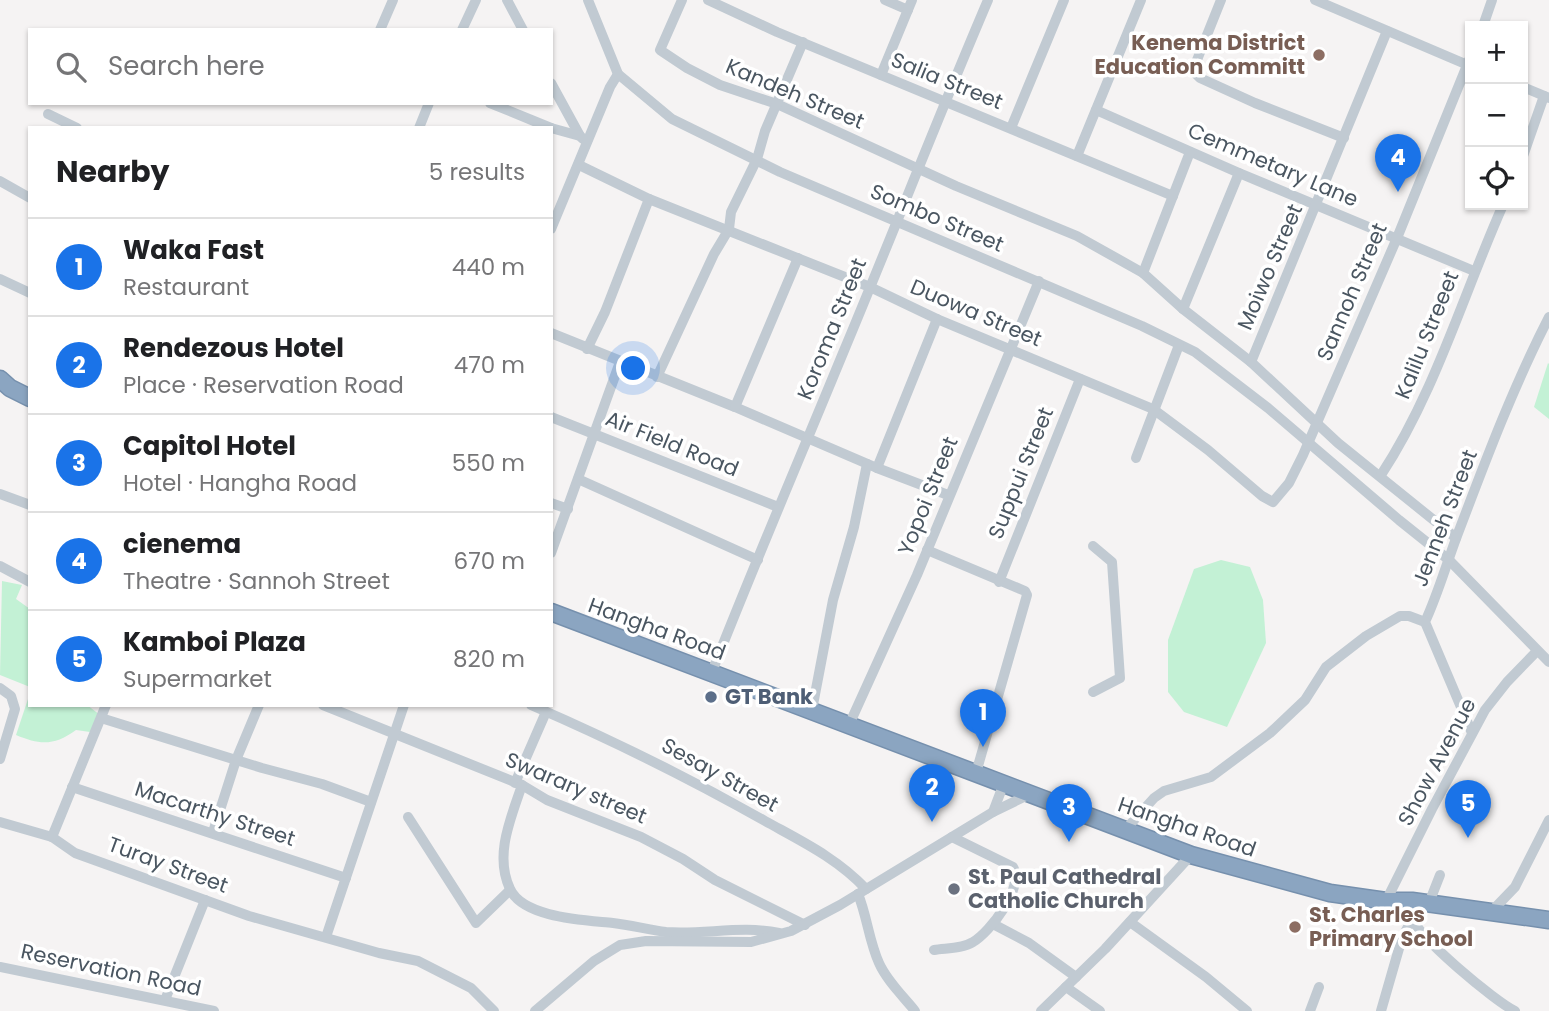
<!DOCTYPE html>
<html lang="en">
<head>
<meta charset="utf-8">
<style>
  body { margin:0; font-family:Poppins,sans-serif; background:#f2f2f2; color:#202124 }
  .controls { position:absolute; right:21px; top:21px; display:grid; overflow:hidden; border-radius:0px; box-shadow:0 2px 5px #0004 }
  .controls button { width:63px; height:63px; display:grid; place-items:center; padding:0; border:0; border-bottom:2px solid #e0e0e0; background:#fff; color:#202124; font:35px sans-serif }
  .you { position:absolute; left:634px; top:369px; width:24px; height:24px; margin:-18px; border:5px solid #fff; border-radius:50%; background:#1a73e8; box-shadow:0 0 0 10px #1a73e833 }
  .badge { display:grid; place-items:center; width:46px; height:46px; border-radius:50%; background:#1a73e8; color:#fff; font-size:23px; font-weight:700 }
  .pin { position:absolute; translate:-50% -58px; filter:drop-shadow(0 2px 4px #0008) }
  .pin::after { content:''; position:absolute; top:37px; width:24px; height:21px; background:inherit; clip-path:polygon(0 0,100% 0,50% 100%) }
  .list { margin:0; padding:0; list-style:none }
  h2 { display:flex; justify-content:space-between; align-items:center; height:91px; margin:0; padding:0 28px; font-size:30px }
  h2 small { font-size:23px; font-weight:400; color:#757577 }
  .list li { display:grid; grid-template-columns:46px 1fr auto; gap:21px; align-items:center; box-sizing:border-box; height:98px; padding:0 28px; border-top:2px solid #e0e0e0 }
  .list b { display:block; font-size:26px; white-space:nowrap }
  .list p { margin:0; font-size:23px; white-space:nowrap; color:#757577 }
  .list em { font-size:23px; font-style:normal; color:#757577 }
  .icon { flex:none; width:38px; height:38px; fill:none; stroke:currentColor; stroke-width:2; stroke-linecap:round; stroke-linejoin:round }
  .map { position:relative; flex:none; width:1549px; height:1011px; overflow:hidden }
  .search { position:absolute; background:#fff; box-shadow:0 2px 5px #0004; left:28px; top:28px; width:525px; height:77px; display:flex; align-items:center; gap:18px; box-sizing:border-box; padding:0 24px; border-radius:0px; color:#757577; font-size:26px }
  .panel { position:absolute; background:#fff; box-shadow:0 2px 5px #0004; left:28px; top:126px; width:525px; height:581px; border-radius:0px }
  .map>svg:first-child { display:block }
</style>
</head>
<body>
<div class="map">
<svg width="1549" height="1011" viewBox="0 0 1549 1011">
  <rect width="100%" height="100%" fill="#f5f3f3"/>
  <!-- green -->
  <g fill="#c3f1d5">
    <polygon points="1548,363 1549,364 1549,419 1534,407"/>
    <polygon points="1221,560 1250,567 1263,600 1266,643 1227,727 1184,712 1168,692 1168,640 1194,569"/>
    <polygon points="2,581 22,585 16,599 30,609 30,687 0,675"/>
    <path d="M 30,693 L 30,705 L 87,705 L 100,715 L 90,732 L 76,730 C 54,746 40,745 16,735 Z"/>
  </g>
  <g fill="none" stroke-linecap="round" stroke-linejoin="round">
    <defs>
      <g id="highway">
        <polyline points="0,379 10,388 30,398"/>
        <polyline points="551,612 1191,855 1330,893 1386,901 1412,901 1549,920"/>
      </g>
    </defs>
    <!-- highway casing -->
    <use href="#highway" stroke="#7690ad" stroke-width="19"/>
    <!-- minor -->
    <g stroke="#c1cad2" stroke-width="10">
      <polyline points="507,0 523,30"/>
      <polyline points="588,0 618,74 672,119 780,172 1142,326 1195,352 1268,408 1399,520 1449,560 1549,662"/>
      <polyline points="682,0 660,50 687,68 720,85 777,104 956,186 1077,236 1143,273 1183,309 1251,362 1338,443 1456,538"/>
      <polyline points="708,0 777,32 1173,196"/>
      <polyline points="885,0 908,10"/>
      <polyline points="1221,0 1197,60 1196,74 1200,78 1255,103 1344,138"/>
      <polyline points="1315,0 1470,66"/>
      <polyline points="1483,26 1492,0"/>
      <polyline points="380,30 393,0"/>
      <polyline points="462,30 476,0"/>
      <polyline points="881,75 912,0"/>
      <polyline points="551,83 580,136"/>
      <polyline points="1523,87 1549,98"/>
      <polyline points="490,103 551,128"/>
      <polyline points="1096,110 1239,173 1474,271"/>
      <polyline points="48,114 77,128"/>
      <polyline points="419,128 429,103"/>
      <polyline points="551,128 580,136 583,139"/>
      <polyline points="1011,128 1064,0"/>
      <polyline points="1077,156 1141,0"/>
      <polyline points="1523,156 1544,96"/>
      <polyline points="579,165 649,199 870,287 937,319 1153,409 1208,450 1262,496 1273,502 1289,483 1303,455 1397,238 1470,58"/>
      <polyline points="0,181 30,198"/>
      <polyline points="551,229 610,87 618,74"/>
      <polyline points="1143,273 1190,152"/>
      <polyline points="0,279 30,293"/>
      <polyline points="1183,309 1239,173"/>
      <polyline points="551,333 735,407 877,468 948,495"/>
      <polyline points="587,349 605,312 649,199"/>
      <polyline points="1251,362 1387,31"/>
      <polyline points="657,377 714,254 729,229 731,212 757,159 765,131 803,42"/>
      <polyline points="735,407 798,258"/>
      <polyline points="551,417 778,507"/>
      <polyline points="1136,458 1179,345"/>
      <polyline points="877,468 937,319"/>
      <path d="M 1381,475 C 1435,393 1463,295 1503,205"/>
      <polyline points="578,479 758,560"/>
      <polyline points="0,494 30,505"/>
      <polyline points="551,503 568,509"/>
      <polyline points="1093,546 1112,562 1120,678 1093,692"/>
      <polyline points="927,550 1025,591 1027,595 976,773"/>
      <polyline points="551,553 620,362"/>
      <polyline points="0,566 30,582"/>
      <polyline points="999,582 1080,379"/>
      <path d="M 712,672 C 754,565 799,460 843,353 C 892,236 938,117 988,0"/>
      <polyline points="0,688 11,696 15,709 0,759"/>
      <polyline points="323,705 522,785 547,800 641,837 683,859 715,880 805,925"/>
      <path d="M 531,705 C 612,740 689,778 765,821 C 801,841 837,858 866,889"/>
      <polyline points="812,710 833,600 854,527 867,464"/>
      <polyline points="101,718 262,768 322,784 371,802"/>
      <polyline points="849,725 917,575 1039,281"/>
      <path d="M 1472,733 L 1425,622 C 1438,594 1446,565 1457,536 C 1485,462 1513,387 1549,317"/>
      <polyline points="515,783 546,712"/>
      <path d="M 522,785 C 511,818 494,855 510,889 C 523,918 585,920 613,923 C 631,925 649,930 666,932 C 704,935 742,925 779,933"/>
      <polyline points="72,787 346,878"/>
      <polyline points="993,812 1004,783"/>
      <polyline points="408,817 476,923 510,890"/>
      <polyline points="0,822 52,837 75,853 249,916 379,953 418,961 471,988 494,1011"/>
      <polyline points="1126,829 1154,798 1164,791 1211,777 1270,733 1305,700 1326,667 1366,636 1400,616 1409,616 1425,622"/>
      <polyline points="213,832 236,760 259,705"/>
      <polyline points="52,837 106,705"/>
      <path d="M 858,894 C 867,916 869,941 879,963 C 887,981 903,996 915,1011"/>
      <polyline points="1386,901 1432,809 1485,710 1507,682 1537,651"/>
      <path d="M 1412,901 C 1412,906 1411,913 1412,917 C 1416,936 1496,1002 1515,1011"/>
      <polyline points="1429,903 1440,875"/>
      <polyline points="1490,913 1515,887 1549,820"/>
      <polyline points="1130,922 1206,977 1247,1011"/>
      <polyline points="993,924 1029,943 1076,977"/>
      <polyline points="326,937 404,705"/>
      <path d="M 934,950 C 946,948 962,949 973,942 C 990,932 1025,887 1013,867 L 952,837"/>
      <polyline points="0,967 214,1011"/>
      <polyline points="1066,987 1100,1011"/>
      <polyline points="165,1000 205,900"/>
      <polyline points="535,1011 594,961 620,945 646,941 751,942 791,931 840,905 993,812 1032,793"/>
      <polyline points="1041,1011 1105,949 1191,855"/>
      <polyline points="1310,1011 1319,987"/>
      <polyline points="1381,1011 1402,938 1412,919"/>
    </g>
    <!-- highway -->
    <use href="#highway" stroke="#8ba5c1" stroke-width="16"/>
  </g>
  <!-- markers -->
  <g fill="#8d6e63" stroke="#fff" stroke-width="2.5">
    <circle cx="1319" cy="55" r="7"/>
    <circle cx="1295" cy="927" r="7"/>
  </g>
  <circle fill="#5c6f8a" stroke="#fff" stroke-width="2.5" cx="711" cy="697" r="7"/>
  <circle fill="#6b7280" stroke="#fff" stroke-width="2.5" cx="954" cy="889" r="7"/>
  <g text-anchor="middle" stroke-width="7" stroke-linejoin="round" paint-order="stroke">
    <!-- education labels -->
    <g font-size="21" font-weight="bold" fill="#785e54" stroke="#fff" text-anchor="end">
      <text x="1305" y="50">Kenema District<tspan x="1305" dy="24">Education Committ</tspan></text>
      <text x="1309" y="922" text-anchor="start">St. Charles<tspan x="1309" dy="24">Primary School</tspan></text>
    </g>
    <!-- street labels -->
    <g font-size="21" fill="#4a5661" stroke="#fff">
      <text transform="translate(947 81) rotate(22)" y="7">Salia Street</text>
      <text transform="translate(795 94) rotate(23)" y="7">Kandeh Street</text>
      <text transform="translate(1273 165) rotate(23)" y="7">Cemmetary Lane</text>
      <text transform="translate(937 218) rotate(23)" y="7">Sombo Street</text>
      <text transform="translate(1270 267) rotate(-67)" y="7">Moiwo Street</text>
      <text transform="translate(1352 292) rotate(-67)" y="7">Sannoh Street</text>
      <text transform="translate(976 313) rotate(23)" y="7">Duowa Street</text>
      <text transform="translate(832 329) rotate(-68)" y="7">Koroma Street</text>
      <text transform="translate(1427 335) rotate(-68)" y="7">Kalilu Streeet</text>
      <text transform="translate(672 444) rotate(22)" y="7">Air Field Road</text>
      <text transform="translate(1021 473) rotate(-68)" y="7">Suppui Street</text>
      <text transform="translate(928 496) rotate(-68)" y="7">Yopoi Street</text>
      <text transform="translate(1445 518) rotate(-69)" y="7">Jenneh Street</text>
      <text transform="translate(657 629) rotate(20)" y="7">Hangha Road</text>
      <text transform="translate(1437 762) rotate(-62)" y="7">Show Avenue</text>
      <text transform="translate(720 775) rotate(29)" y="7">Sesay Street</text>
      <text transform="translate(576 788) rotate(23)" y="7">Swarary street</text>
      <text transform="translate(215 814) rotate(18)" y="7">Macarthy Street</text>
      <text transform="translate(1187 827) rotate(19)" y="7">Hangha Road</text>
      <text transform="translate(168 865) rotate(20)" y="7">Turay Street</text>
      <text transform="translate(111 970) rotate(12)" y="7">Reservation Road</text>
    </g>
    <!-- service labels -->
    <g font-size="21" font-weight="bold" fill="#4e5e75" stroke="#fff" text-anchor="start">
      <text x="725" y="704">GT Bank</text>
    </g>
    <!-- worship labels -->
    <g font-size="21" font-weight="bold" fill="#5b616d" stroke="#fff" text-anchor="start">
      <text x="968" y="884">St. Paul Cathedral<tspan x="968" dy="24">Catholic Church</tspan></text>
    </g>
  </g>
</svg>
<div class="controls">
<button>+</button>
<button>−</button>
<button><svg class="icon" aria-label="locate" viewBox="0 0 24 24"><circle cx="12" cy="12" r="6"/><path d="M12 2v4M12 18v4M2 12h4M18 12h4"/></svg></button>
</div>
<div class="you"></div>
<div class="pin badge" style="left:983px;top:747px">1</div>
<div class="pin badge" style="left:932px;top:822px">2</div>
<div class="pin badge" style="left:1069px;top:842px">3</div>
<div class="pin badge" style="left:1398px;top:192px">4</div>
<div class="pin badge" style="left:1468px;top:838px">5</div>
<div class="search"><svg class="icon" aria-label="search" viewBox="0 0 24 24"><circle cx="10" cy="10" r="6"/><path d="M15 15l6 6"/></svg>Search here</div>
<section class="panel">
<h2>Nearby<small>5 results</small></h2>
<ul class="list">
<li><span class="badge">1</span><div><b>Waka Fast</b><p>Restaurant</p></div><em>440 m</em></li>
<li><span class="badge">2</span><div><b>Rendezous Hotel</b><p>Place · Reservation Road</p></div><em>470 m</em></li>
<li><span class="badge">3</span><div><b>Capitol Hotel</b><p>Hotel · Hangha Road</p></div><em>550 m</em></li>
<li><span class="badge">4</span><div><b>cienema</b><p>Theatre · Sannoh Street</p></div><em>670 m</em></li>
<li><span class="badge">5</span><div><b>Kamboi Plaza</b><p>Supermarket</p></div><em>820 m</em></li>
</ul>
</section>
</div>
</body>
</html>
